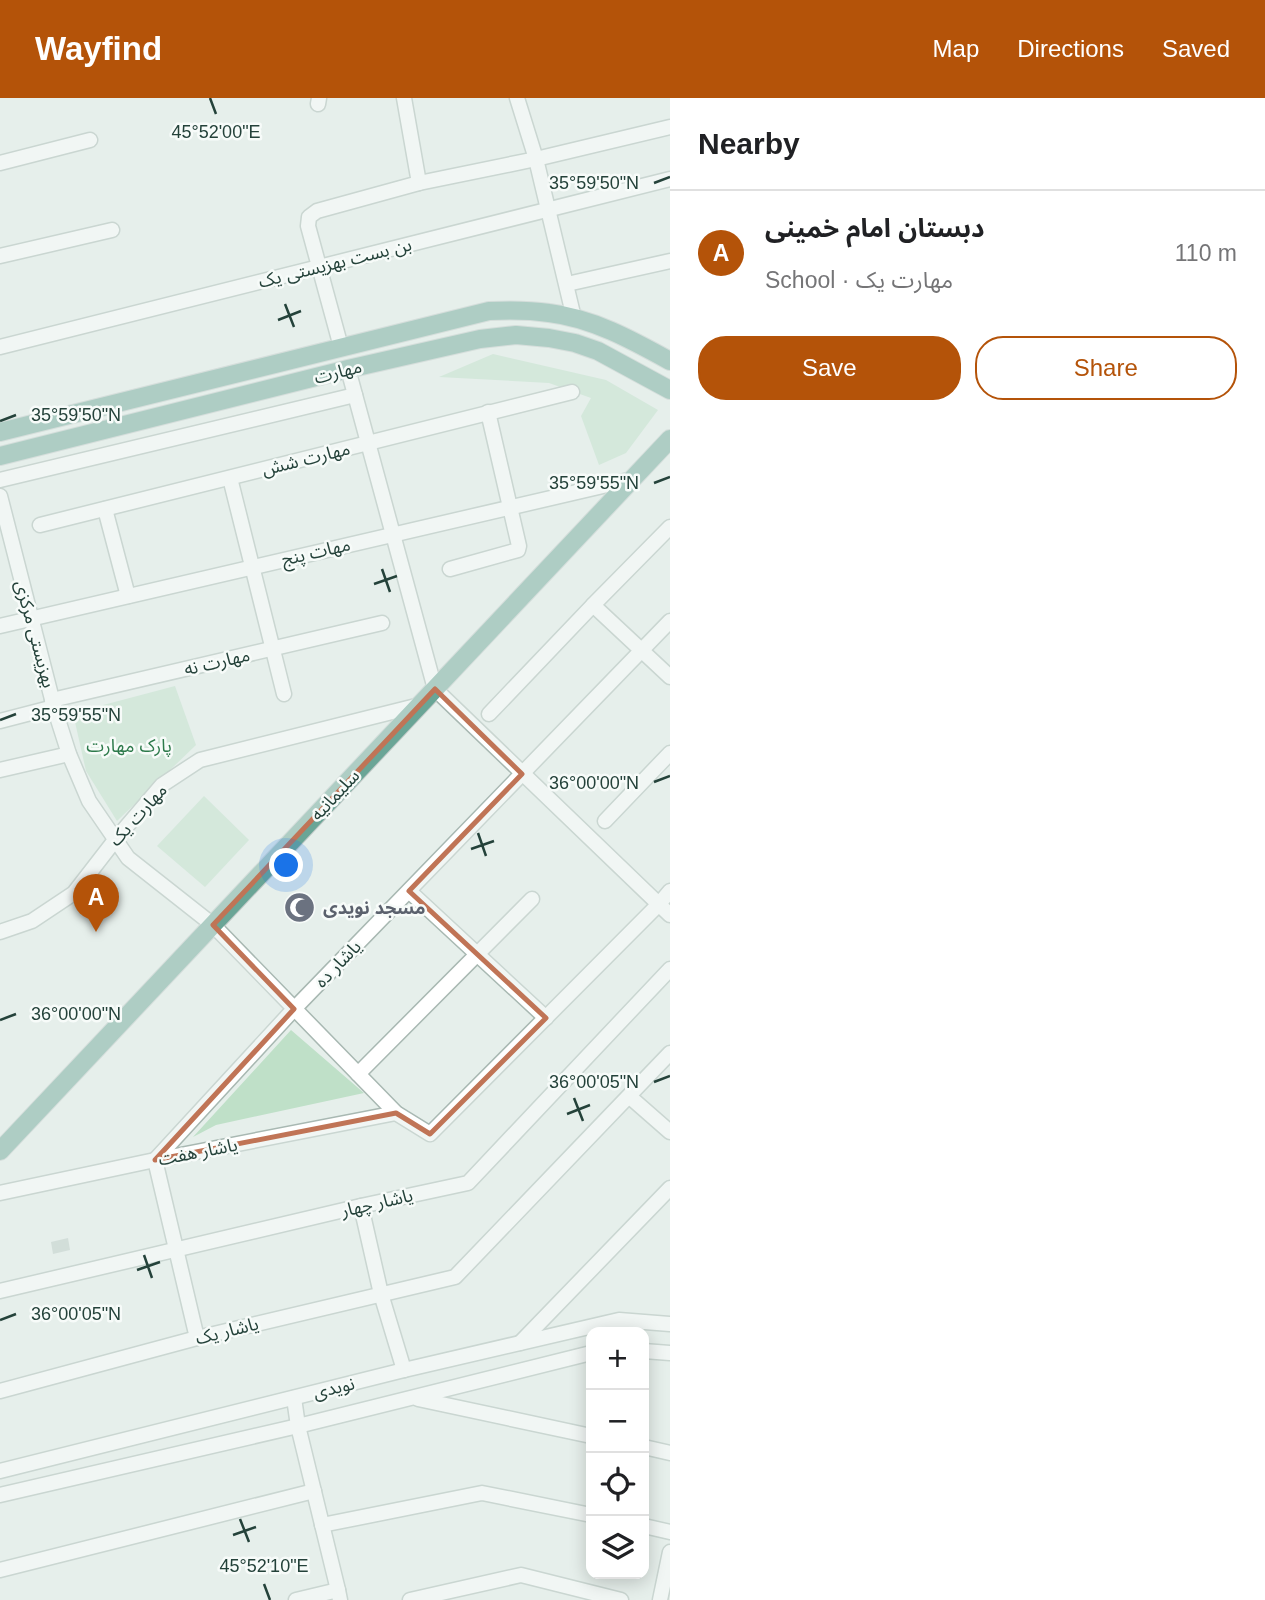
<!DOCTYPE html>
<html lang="en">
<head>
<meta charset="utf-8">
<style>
  body { margin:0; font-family:Helvetica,"Noto Sans Arabic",sans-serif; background:#f2f2f2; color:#202124 }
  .controls { position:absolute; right:21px; bottom:21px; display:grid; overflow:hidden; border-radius:14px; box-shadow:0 4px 18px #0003 }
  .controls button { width:63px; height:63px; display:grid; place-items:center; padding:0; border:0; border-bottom:2px solid #e0e0e0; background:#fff; color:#202124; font:35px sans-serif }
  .you { position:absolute; left:287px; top:768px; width:24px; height:24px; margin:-18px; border:5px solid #fff; border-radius:50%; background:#1a73e8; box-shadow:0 0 0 10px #1a73e833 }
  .badge { display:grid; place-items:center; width:46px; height:46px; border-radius:50%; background:#b45309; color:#fff; font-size:23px; font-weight:700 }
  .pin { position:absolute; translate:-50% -58px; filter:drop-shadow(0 2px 4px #0008) }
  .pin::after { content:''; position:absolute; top:37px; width:24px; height:21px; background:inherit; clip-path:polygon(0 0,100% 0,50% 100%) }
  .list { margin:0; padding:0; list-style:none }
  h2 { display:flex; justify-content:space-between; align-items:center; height:91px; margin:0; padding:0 28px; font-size:30px }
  h2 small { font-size:23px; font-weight:400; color:#757577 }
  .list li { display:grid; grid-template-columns:46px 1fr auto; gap:21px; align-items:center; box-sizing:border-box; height:126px; padding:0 28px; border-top:2px solid #e0e0e0 }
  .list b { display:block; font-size:26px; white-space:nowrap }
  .list p { margin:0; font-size:23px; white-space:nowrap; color:#757577 }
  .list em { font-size:23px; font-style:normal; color:#757577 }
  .actions { display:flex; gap:14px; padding:21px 28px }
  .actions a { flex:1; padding:16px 0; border:2px solid #b45309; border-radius:28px; text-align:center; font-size:24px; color:#b45309 }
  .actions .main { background:#b45309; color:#fff }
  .icon { flex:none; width:38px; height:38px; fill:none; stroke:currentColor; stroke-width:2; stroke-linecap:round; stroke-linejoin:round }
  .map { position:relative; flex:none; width:670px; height:1502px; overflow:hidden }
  header { display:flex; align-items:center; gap:42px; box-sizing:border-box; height:98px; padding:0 35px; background:#b45309; color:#fff }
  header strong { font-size:33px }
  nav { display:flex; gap:38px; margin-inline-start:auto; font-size:24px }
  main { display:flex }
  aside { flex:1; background:#fff }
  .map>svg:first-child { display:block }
</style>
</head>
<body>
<header>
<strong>Wayfind</strong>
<nav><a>Map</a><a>Directions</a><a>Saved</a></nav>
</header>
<main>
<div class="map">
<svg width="670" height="1502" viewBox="0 0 670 1502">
  <rect width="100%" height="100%" fill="#e6efeb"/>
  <!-- green -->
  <g fill="#bfe0c8">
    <polygon points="493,256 606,282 658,312 626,355 599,367 581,318 591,300 549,285 439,279"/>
    <polygon points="175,588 196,647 117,723 86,673 73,615"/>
    <polygon points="204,698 249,742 205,789 157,748"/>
    <polygon points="291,932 364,995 216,1027 193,1039"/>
  </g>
  <!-- building -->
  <polygon fill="#bbcac4" points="68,1140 70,1152 53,1156 51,1144"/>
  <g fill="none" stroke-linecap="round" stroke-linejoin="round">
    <defs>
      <g id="minor">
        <polyline points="517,0 536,61 574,220"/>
        <polyline points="318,6 319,0"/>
        <polyline points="0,65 90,42"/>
        <polyline points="419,85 536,61 670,29"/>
        <polyline points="0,158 112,132"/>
        <polyline points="567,186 670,163"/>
        <polyline points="0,249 670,81"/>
        <polyline points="341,249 308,128 309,119 317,113 419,85 404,0"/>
        <polyline points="348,271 435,591 670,817"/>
        <polyline points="230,380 284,596"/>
        <polyline points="0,382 355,297"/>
        <polyline points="0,398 54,609 69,656 89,703 128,760 213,827 396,1015 430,1036 659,806 670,793"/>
        <polyline points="105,411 128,498"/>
        <polyline points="40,427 572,294"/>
        <polyline points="450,471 518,452 519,448 488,314"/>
        <polyline points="593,507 670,429"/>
        <polyline points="0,528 633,381"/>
        <polyline points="52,602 382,525"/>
        <polyline points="489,616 593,507 670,579"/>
        <polyline points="0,623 54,609"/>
        <polyline points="0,672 69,656"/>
        <polyline points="605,723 670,655"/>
        <polyline points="409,793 546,920"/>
        <polyline points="0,834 32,823 74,795 115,742 162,687 200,662 420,607"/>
        <polyline points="358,976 532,801"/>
        <polyline points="630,999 670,1034"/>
        <polyline points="0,1095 155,1062 396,1015"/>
        <polyline points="361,1108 381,1196 404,1272"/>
        <polyline points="0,1193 361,1108 468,1085 670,871"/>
        <polyline points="197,1240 155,1062 294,911 670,523"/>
        <polyline points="520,1245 670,1090"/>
        <polyline points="644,1253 670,1255"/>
        <polyline points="0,1293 197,1240 455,1179 670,955"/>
        <polyline points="294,1300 298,1328 338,1492"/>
        <polyline points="418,1301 591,1338"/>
        <polyline points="644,1349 670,1355"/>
        <polyline points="0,1373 404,1272 619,1222 670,1226"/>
        <polyline points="0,1397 298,1328 591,1255"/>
        <polyline points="322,1427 482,1395 591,1417"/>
        <polyline points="644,1428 670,1434"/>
        <polyline points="0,1472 314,1393"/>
        <polyline points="296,1502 338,1492 340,1502"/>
        <polyline points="410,1502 521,1477 621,1502"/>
        <polyline points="660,1502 670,1454"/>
      </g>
      <g id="major">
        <path d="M 0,334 L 489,213 C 509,212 529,212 549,215 C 592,220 632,242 670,263"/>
        <polyline points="0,358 348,271 480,241 516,237 549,240 575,245 598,253 670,292"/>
        <polyline points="0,1053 670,341"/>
      </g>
    </defs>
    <!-- minor casing -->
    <use href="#minor" stroke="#a8b8b2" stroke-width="17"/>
    <!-- major casing -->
    <use href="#major" stroke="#c2cac8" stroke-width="20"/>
    <!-- minor -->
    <use href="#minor" stroke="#fff" stroke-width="14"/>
    <!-- major -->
    <use href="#major" stroke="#6aa596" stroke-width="18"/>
  </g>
  <!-- marked area -->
  <path d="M0 0H670V1502H0ZM 435,591 L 522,676 L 409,793 L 546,920 L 430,1036 L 396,1015 L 155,1062 L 294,911 L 213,827 Z" fill="#e6efeb" fill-opacity=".55" fill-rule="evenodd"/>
  <path fill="none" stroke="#c07456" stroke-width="5" stroke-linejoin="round" d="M 435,591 L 522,676 L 409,793 L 546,920 L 430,1036 L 396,1015 L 155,1062 L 294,911 L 213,827 Z"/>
  <!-- ticks -->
  <path fill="none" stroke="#24423a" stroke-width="2.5" d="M 210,0 L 216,16M 654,85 L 670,79M 285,206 L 294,229M 278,222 L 301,213M 0,323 L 16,317M 654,385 L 670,379M 382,471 L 390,494M 374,486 L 397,478M 0,622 L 16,616M 654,684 L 670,678M 478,735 L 486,758M 471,751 L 494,743M 0,922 L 16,916M 654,984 L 670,978M 574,1000 L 583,1023M 567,1016 L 590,1007M 144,1157 L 152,1180M 137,1172 L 160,1164M 0,1222 L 16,1216M 240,1421 L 249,1444M 233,1437 L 256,1429M 264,1486 L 270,1502"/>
  <!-- icons -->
  <defs>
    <symbol id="mosque-disc" viewBox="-11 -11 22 22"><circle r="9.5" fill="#6b7280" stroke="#f7fbf9"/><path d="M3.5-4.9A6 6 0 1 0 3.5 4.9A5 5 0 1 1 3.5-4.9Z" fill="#fff"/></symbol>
  </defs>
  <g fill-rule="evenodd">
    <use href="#mosque-disc" x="282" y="792" width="35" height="35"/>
  </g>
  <g text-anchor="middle" stroke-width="5" stroke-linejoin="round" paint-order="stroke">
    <!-- street labels -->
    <g font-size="18" fill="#24423a" stroke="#f7fbf9">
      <text transform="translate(335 165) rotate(-14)" y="6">بن بست بهزیستی یک</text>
      <text transform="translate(338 274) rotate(-14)" y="6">مهارت</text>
      <text transform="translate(306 361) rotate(-14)" y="6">مهارت شش</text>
      <text transform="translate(316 454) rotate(-13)" y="6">مهات پنج</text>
      <text transform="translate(35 536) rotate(75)" y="6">بهزیستی مرکزی</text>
      <text transform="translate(217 564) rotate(-13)" y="6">مهارت نه</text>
      <text transform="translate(335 697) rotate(-47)" y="6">سلیمانیه</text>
      <text transform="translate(138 717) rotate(-48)" y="6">مهارت یک</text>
      <text transform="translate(338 866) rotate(-46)" y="6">یاشار ده</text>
      <text transform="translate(198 1054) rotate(-11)" y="6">یاشار هفت</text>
      <text transform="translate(377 1105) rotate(-13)" y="6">یاشار چهار</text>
      <text transform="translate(227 1233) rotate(-14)" y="6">یاشار یک</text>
      <text transform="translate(334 1290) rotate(-14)" y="6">نویدی</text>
    </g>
    <!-- park labels -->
    <g font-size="18" fill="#2d7a4b" stroke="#f7fbf9">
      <text x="129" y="654">پارک مهارت</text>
    </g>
    <!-- worship labels -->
    <g font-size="18" font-weight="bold" fill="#5b616d" stroke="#f7fbf9" text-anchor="start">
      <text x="323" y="816">مسجد نویدی</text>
    </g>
  </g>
  <g font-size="18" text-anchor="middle" fill="#24423a" stroke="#f7fbf9" stroke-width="5" stroke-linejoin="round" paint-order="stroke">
    <text x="216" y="40">45°52'00"E</text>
    <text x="594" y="91">35°59'50"N</text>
    <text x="76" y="323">35°59'50"N</text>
    <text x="594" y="391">35°59'55"N</text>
    <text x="76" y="623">35°59'55"N</text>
    <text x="594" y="691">36°00'00"N</text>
    <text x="76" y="922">36°00'00"N</text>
    <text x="594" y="990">36°00'05"N</text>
    <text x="76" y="1222">36°00'05"N</text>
    <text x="264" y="1474">45°52'10"E</text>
  </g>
</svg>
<div class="controls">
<button>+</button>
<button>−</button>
<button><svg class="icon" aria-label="locate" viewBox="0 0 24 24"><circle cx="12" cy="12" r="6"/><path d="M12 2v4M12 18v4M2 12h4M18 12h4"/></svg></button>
<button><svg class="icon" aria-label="layers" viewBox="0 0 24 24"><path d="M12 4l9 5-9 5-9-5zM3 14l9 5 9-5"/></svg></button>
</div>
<div class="you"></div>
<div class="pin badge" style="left:96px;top:834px">A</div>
</div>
<aside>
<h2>Nearby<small></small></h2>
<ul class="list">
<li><span class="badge">A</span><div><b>دبستان امام خمینی</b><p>School · مهارت یک</p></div><em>110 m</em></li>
</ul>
<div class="actions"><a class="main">Save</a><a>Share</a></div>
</aside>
</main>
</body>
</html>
